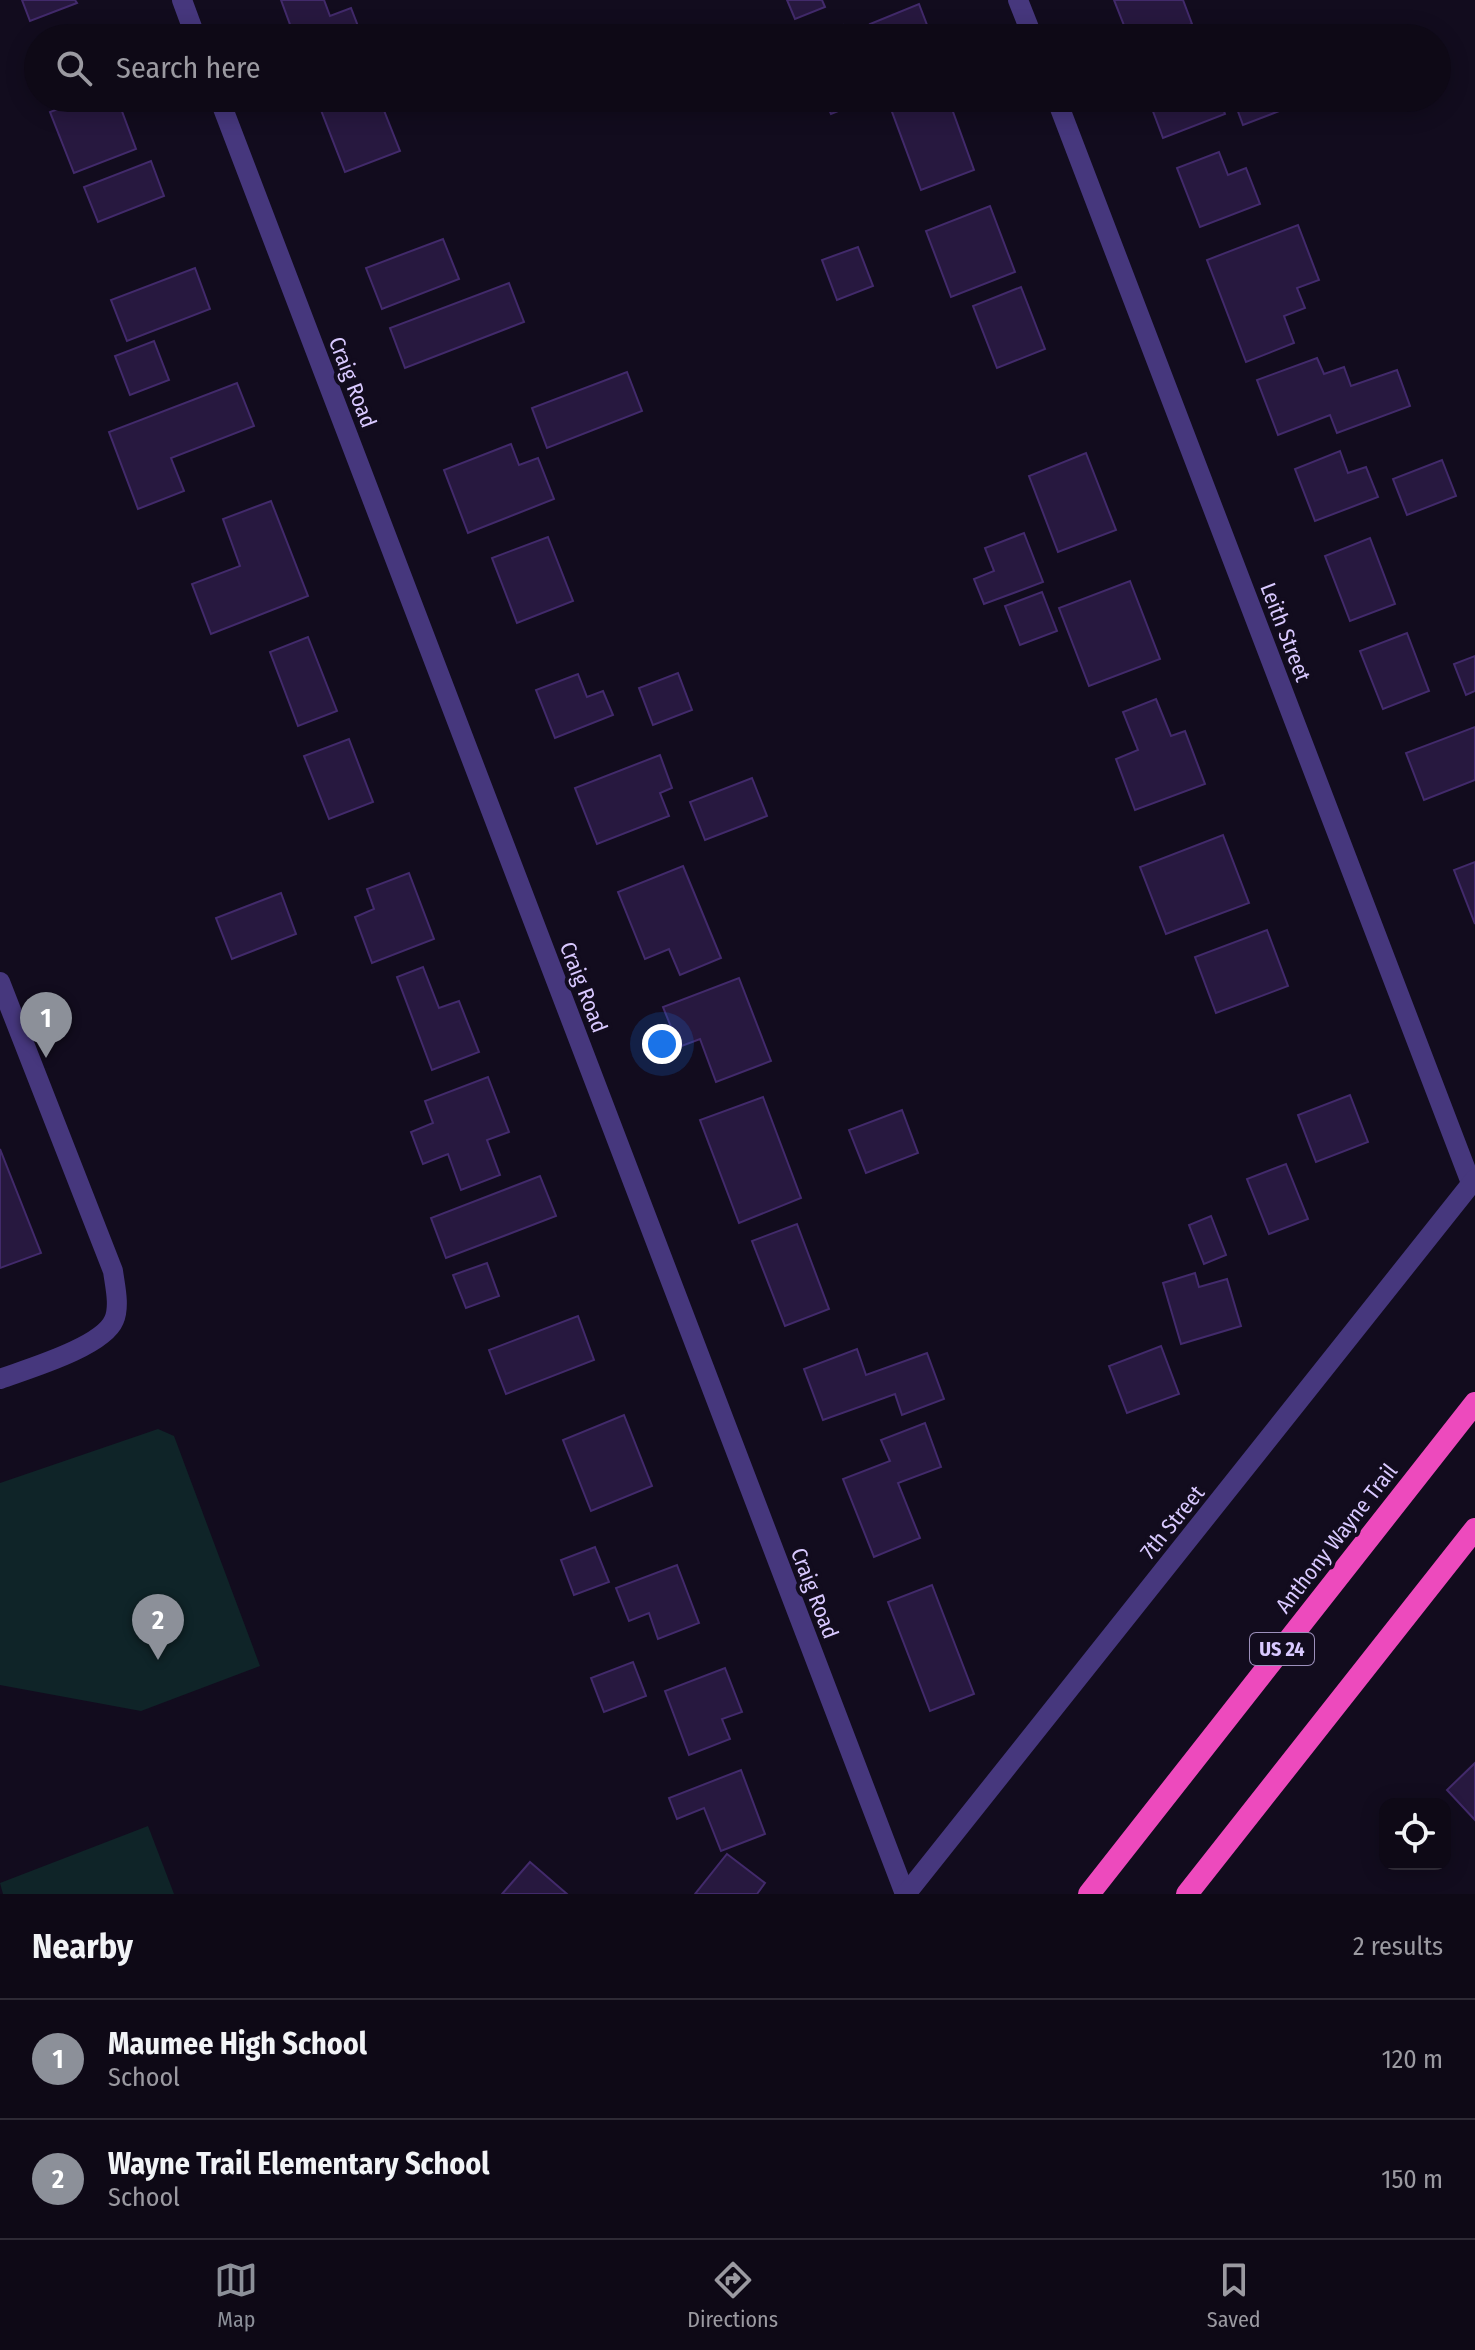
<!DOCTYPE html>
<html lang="en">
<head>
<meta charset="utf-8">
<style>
  body { margin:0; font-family:"Fira Sans Condensed",sans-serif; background:#17121f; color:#f1f3f6 }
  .controls { position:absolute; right:24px; bottom:24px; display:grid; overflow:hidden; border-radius:16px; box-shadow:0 4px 20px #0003 }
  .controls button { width:72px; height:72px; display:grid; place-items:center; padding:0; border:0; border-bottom:2px solid #2e2a35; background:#0e0916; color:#f1f3f6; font:40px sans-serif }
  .you { position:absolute; left:662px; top:1044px; width:28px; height:28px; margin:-20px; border:6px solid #fff; border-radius:50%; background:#1a73e8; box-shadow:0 0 0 12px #1a73e833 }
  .badge { display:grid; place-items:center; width:52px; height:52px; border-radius:50%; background:#8c9099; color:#fff; font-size:26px; font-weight:700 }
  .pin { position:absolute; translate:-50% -66px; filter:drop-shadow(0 2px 4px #0008) }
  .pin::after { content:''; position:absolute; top:42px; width:28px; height:24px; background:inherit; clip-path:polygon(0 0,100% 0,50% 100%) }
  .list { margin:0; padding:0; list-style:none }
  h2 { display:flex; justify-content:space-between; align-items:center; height:104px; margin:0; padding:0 32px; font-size:34px }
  h2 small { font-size:26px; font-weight:400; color:#9b9aa1 }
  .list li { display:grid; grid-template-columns:52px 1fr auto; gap:24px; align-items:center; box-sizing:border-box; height:120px; padding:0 32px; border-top:2px solid #2e2a35 }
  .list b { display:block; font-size:30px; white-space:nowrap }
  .list p { margin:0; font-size:26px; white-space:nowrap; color:#9b9aa1 }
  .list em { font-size:26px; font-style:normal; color:#9b9aa1 }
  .icon { flex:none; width:44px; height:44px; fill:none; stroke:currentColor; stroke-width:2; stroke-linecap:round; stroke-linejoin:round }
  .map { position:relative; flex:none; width:1475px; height:1894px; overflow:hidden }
  .search { position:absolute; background:#0e0916; box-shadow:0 4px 20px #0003; left:24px; right:24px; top:24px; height:88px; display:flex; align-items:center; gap:20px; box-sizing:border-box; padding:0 28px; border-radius:44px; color:#9b9aa1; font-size:30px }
  .sheet { height:344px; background:#0e0916 }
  nav { display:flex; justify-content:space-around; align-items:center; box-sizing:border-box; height:112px; border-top:2px solid #2e2a35; background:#0e0916; font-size:22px; color:#9b9aa1 }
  nav a { display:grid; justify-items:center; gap:4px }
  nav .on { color:#8c9099 }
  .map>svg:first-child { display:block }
</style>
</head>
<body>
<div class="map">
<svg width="1475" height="1894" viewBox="0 0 1475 1894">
  <rect width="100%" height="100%" fill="#120c1e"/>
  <!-- green -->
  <g fill="#0f2428">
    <polygon points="158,1429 174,1436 260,1666 141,1711 0,1685 0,1483"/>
    <polygon points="148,1826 174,1894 3,1894 0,1883"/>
  </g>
  <!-- building -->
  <g fill="#27183f" stroke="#422a6b" stroke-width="2">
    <polygon points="22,0 75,0 77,3 30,21"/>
    <polygon points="281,0 324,0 330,16 351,8 361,34 350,38 295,38"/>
    <polygon points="787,0 822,0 825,7 795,19"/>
    <polygon points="1114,0 1183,0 1192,24 1156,38 1129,38"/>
    <polygon points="919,4 932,38 876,38 870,24"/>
    <polygon points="843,25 848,38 811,38"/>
    <polygon points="87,98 117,98 136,149 74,173 50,112"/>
    <polygon points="338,98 379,98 400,151 345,172 319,105"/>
    <polygon points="824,98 870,98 831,114"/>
    <polygon points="897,98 948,98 974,170 921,190 888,101"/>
    <polygon points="1148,98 1219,98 1225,114 1163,138"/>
    <polygon points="1233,98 1277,98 1282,110 1243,125"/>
    <polygon points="1219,152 1228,175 1246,168 1260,204 1200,227 1177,168"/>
    <polygon points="151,161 164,196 98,222 84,187"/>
    <polygon points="990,206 1015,272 951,297 926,231"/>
    <polygon points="1298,225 1319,280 1297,288 1305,308 1284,316 1294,343 1246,362 1207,260"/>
    <polygon points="443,239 459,279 382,309 366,268"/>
    <polygon points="858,247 873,286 837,300 822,260"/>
    <polygon points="195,268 210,309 127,341 111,300"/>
    <polygon points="509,283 524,322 405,368 390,328"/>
    <polygon points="1021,287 1045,349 997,368 973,306"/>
    <polygon points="154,341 169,380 130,395 115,356"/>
    <polygon points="1317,358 1324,374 1344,367 1351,386 1397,370 1410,406 1337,433 1330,415 1278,435 1257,380"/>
    <polygon points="627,372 642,411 547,448 532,408"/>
    <polygon points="237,383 254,426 171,458 184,491 138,509 109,432"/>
    <polygon points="511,444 519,465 538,458 554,499 468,533 444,470"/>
    <polygon points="1340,451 1348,473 1366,467 1378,497 1315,521 1295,469"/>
    <polygon points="1086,453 1116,530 1058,552 1029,476"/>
    <polygon points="1442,460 1456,496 1407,515 1393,479"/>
    <polygon points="271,501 308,596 211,634 192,584 240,566 223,519"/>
    <polygon points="1024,533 1043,582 984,604 974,579 994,571 985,548"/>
    <polygon points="548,537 573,601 517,623 492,558"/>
    <polygon points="1370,538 1395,604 1350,621 1325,556"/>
    <polygon points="1130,581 1160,659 1089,686 1059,608"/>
    <polygon points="1042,592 1057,631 1020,645 1005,606"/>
    <polygon points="1407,633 1429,691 1383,709 1360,651"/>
    <polygon points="308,637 337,711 298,726 270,652"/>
    <polygon points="1475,656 1475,691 1466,695 1454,664"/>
    <polygon points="678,673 692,710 653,725 639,688"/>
    <polygon points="578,674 587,697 603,691 613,715 555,738 536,690"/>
    <polygon points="1156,699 1171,736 1185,731 1205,784 1135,810 1116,759 1138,750 1123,712"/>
    <polygon points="1475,727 1475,780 1424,800 1406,753"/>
    <polygon points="349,739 373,802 329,819 304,756"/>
    <polygon points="660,755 672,788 660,793 669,816 597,844 575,788"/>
    <polygon points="752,778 767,816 705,840 690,802"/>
    <polygon points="1223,835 1249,903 1166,934 1140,867"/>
    <polygon points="1475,862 1475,924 1454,870"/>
    <polygon points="683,866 721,958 680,975 669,949 645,959 618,892"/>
    <polygon points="409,873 434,939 372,963 355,917 374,909 367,889"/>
    <polygon points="281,893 296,934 232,959 216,918"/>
    <polygon points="1267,930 1288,986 1216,1013 1195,957"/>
    <polygon points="423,967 439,1008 459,1001 479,1052 432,1070 397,977"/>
    <polygon points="739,978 771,1061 716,1082 700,1039 679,1047 663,1007"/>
    <polygon points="488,1077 509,1132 487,1140 500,1175 461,1190 448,1154 423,1164 411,1132 433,1123 425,1101"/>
    <polygon points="1350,1095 1368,1142 1316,1162 1298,1115"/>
    <polygon points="763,1097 801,1198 739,1223 700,1120"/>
    <polygon points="902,1110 918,1153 866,1173 849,1130"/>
    <polygon points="0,1149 41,1253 0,1268"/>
    <polygon points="1286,1164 1308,1219 1269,1234 1247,1179"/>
    <polygon points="540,1176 556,1216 446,1258 431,1218"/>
    <polygon points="1211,1216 1226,1255 1204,1264 1189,1225"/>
    <polygon points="797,1224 829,1309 785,1326 752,1241"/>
    <polygon points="487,1263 499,1296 466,1308 453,1275"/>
    <polygon points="1195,1273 1199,1287 1227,1279 1241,1326 1181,1344 1163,1283"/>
    <polygon points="578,1316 594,1360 506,1394 489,1350"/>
    <polygon points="1161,1346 1179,1394 1127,1413 1109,1366"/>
    <polygon points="857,1349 866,1375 927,1353 944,1399 902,1415 895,1394 823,1420 804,1369"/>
    <polygon points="624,1415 652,1486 591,1511 563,1440"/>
    <polygon points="925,1423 941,1467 898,1483 920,1538 874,1557 843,1479 890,1461 881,1440"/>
    <polygon points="595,1547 609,1582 574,1595 561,1560"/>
    <polygon points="677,1565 699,1623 658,1639 649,1613 629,1621 616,1588"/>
    <polygon points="932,1585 974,1694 930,1711 888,1602"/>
    <polygon points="633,1662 646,1696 604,1712 591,1678"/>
    <polygon points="725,1668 742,1712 722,1719 730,1739 689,1755 665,1691"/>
    <polygon points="1475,1763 1475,1820 1447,1790"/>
    <polygon points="741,1770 765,1834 721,1851 704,1808 677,1819 669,1798"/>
    <polygon points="727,1854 765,1883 757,1894 695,1894"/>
    <polygon points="530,1862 567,1894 502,1894"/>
  </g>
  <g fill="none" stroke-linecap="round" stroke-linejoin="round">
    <!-- service -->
    <path stroke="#46377d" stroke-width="20" d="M 0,982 L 113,1271 C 115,1286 120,1306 114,1320 C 103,1347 27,1369 0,1379"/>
    <!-- minor -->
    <g stroke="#46377d" stroke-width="20">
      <polyline points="182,0 196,38"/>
      <polyline points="1018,0 1033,38"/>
      <polyline points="219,98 905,1894"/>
      <polyline points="1056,98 1471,1183"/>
      <polyline points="906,1894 1475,1179"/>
    </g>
    <!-- trunk -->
    <g stroke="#ed4abd" stroke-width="22">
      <polyline points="1089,1894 1475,1403"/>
      <polyline points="1187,1894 1475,1529"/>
    </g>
  </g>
  <g text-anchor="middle" stroke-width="8" stroke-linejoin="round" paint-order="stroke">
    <!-- shield labels -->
    <rect fill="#120c1e" stroke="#9d90bc" stroke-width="2" x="1250" y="1633" width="64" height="32" rx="6"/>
    <g font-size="20" font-weight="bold" fill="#d9c9ff">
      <text x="1282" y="1656">US 24</text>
    </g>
    <!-- street labels -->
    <g font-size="22" fill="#d9c9ff" stroke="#120c1e">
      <text transform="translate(353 382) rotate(69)" y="8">Craig Road</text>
      <text transform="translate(1286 632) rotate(69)" y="8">Leith Street</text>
      <text transform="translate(584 987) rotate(69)" y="8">Craig Road</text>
      <text transform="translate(1172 1522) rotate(-51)" y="8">7th Street</text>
      <text transform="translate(1336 1538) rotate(-52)" y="8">Anthony Wayne Trail</text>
      <text transform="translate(815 1593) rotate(69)" y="8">Craig Road</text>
    </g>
  </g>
</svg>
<div class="controls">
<button><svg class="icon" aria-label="locate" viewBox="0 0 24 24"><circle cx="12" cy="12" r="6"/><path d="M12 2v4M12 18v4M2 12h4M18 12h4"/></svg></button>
</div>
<div class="you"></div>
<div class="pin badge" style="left:46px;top:1058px">1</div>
<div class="pin badge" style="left:158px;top:1660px">2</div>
<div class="search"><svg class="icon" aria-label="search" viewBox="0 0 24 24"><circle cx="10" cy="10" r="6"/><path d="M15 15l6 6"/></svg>Search here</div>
</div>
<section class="sheet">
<h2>Nearby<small>2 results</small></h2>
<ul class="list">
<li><span class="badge">1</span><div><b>Maumee High School</b><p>School</p></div><em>120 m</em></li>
<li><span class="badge">2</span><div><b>Wayne Trail Elementary School</b><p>School</p></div><em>150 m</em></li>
</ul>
</section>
<nav>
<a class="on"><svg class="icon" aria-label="map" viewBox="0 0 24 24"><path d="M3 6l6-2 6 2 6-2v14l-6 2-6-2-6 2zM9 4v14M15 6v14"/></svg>Map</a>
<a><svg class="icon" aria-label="directions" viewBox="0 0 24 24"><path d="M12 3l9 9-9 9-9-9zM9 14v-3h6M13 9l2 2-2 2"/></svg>Directions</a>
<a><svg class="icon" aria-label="saved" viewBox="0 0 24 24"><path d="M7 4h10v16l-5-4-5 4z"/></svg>Saved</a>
</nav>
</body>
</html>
